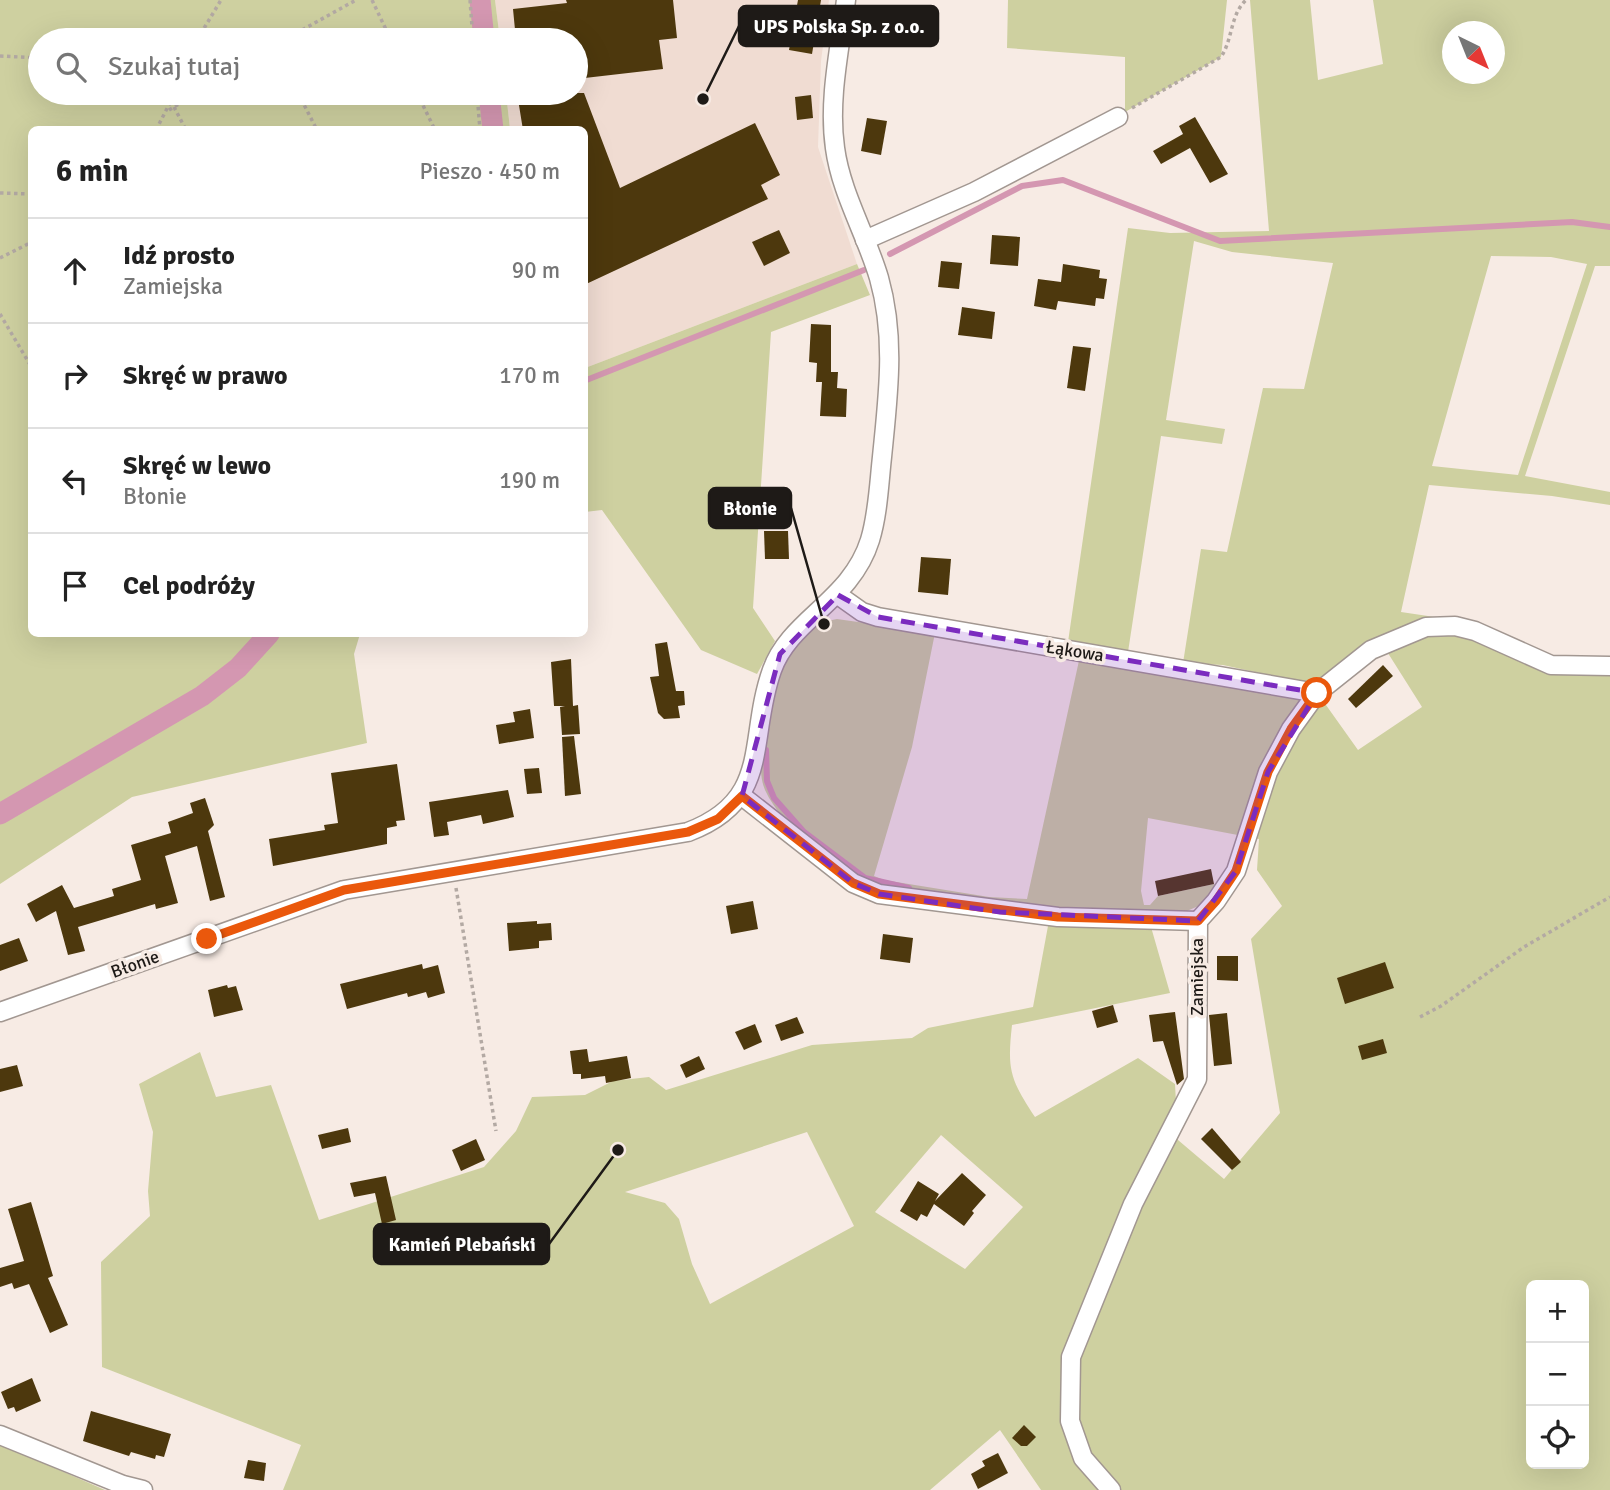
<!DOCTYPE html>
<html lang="pl">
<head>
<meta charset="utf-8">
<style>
  body { margin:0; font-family:Signika,sans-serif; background:#f2f2f2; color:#222 }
  .controls { position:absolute; right:21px; bottom:21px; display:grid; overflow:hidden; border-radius:10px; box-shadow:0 7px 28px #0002 }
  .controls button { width:63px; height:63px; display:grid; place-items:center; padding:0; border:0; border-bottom:2px solid #e0e0e0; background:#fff; color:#222; font:35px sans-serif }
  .compass { position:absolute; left:1442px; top:21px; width:63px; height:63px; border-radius:50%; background:#fff; box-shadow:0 7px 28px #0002; rotate:137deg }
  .stop { position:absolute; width:21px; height:21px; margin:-16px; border:5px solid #ea580c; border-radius:50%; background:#fff }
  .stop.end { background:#ea580c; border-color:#fff; box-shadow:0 2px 7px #0008 }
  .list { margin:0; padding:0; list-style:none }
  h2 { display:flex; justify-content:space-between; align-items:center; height:91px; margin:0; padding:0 28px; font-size:30px }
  h2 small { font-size:23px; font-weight:400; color:#767676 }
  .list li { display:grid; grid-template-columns:46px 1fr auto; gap:21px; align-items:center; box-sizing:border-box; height:105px; padding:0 28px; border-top:2px solid #e0e0e0 }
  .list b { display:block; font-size:26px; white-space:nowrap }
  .list p { margin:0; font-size:23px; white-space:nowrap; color:#767676 }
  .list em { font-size:23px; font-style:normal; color:#767676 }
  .icon { flex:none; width:38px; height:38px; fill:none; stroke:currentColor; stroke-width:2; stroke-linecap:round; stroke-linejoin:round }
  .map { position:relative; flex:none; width:1610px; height:1490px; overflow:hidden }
  .search { position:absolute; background:#fff; box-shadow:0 7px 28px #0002; left:28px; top:28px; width:560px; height:77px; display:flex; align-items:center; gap:18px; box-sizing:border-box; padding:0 24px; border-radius:38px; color:#767676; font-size:26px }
  .panel { position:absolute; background:#fff; box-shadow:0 7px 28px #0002; left:28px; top:126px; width:560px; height:511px; border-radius:10px }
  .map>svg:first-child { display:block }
</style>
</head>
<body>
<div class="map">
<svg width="1610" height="1490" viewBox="0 0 1610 1490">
  <rect width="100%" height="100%" fill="#f7ebe4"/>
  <!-- built -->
  <polygon fill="#f0dcd2" points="495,0 829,0 821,61 818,147 857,264 585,368 584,130 510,129 506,93 576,93 576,40 500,40"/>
  <!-- green -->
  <g fill="#ced0a0" fill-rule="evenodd">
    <polygon points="0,0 495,0 500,40 40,40 40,93 506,93 510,129 32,130 32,634 360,634 354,654 367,743 132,797 0,884"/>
    <polygon points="1008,0 1227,0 1221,57 1125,112 1125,57 1007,48"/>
    <path d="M 1250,0 L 1310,0 L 1318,80 L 1383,64 L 1373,0 L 1610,0 L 1610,266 L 1595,266 L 1525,476 L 1610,492 L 1610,505 L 1552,496 L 1429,485 L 1401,612 L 1448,619 L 1572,662 L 1610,659 L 1610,1490 L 1041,1490 L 1000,1430 L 930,1490 L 283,1490 L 301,1445 L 102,1367 L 101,1262 L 150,1216 L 148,1191 L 153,1132 L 139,1084 L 200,1052 L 216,1097 L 271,1085 L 319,1220 L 484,1167 L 516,1131 L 532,1097 L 585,1095 L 613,1081 L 649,1077 L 666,1090 L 812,1045 L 912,1038 L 928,1028 L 1033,1007 L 1048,926 L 1151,927 L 1170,993 L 1012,1025 C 1007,1070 1010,1079 1035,1117 L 1138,1058 L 1175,1084 L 1178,1140 L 1224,1179 L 1280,1113 L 1251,939 L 1282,906 L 1257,870 L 1259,839 L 1254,838 L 1274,767 L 1321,698 L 1358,750 L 1422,707 L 1386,650 L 1407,640 L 1412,623 L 1359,648 L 1315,685 L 1223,665 L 1183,663 L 1201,549 L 1227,552 L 1263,388 L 1304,389 L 1333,263 L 1232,252 L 1194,241 L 1166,420 L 1225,429 L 1222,444 L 1161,436 L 1128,652 L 1068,642 L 1128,228 L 1170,233 L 1269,231 ZM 1452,32 L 1494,32 L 1494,74 L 1452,74 ZM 1491,256 L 1551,257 L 1587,264 L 1518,475 L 1432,466 ZM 807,1132 L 854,1226 L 710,1304 L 692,1264 L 679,1219 L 665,1203 L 625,1192 ZM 941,1135 L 1023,1207 L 965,1269 L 875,1212 ZM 1531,1285 L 1584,1285 L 1584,1464 L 1531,1464 Z"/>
    <polygon points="857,264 870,295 771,332 753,608 775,641 757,674 701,650 602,510 585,512 585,368"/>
    <path d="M 837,619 L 935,633 L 912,747 L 874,876 L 884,880 L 989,897 L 1027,899 L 1080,656 L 1308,696 L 1243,836 L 1148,818 L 1141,891 L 1144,905 L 1150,905 L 1158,896 L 1214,884 L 1220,887 L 1201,905 L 1182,913 L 1078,914 L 878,887 C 839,868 783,830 765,790 C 757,771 763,752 766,732 C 774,687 784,628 837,619 Z"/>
    <polygon points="0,1444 105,1490 0,1490"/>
  </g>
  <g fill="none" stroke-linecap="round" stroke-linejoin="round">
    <!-- stream -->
    <g stroke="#d497b1" stroke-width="6">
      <polyline points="890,254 1022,186 1063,180 1220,241 1572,222 1610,227"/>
      <polyline points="584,381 864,270"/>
      <polyline points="766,750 767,781 774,798 804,832 865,878 909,888"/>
    </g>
    <!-- canal -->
    <g stroke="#d497b1" stroke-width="21">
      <polyline points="480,0 484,40"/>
      <polyline points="489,93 493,130"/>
      <polyline points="0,814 202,696 238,668 269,634"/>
    </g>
  </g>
  <!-- building -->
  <g fill="#4d380d">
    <polygon points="566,0 673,0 677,38 659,40 663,69 576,79 576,40 516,40 513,9 567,3"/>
    <polygon points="798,0 821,0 812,54 789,50"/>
    <polygon points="517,93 584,93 620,188 755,123 780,175 761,185 768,199 584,285 584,130 523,130"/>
    <polygon points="811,95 813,118 797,120 795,97"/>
    <polygon points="1195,117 1228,174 1210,183 1190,148 1161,164 1153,151 1183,134 1179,126"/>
    <polygon points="867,118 887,121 881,155 861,151"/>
    <polygon points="779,230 790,253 764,266 752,242"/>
    <polygon points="992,235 1020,237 1018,266 990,264"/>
    <polygon points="941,261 962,263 959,289 938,287"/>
    <polygon points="1063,264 1100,270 1099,278 1107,279 1104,299 1096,298 1095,306 1058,301 1056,310 1034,306 1038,279 1061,282"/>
    <polygon points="962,307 995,312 992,339 958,335"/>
    <polygon points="811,324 831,325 831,372 838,372 837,388 847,389 846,417 820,416 822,382 816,382 817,363 809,362"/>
    <polygon points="1073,346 1091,348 1085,391 1067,388"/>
    <polygon points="764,531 788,531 789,559 765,559"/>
    <polygon points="921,557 951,559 948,595 918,592"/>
    <polygon points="667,642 676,691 684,691 685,705 678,706 680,718 664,719 658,713 650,677 659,676 655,644"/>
    <polygon points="571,659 573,706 578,705 580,734 562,735 560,707 565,706 554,706 551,662"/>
    <polygon points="1383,665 1393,676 1356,708 1348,699"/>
    <polygon points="530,709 534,738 499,744 496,725 515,722 513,712"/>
    <polygon points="574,736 581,794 565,796 562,737"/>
    <polygon points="397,764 405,820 396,821 397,826 387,828 387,844 273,866 269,839 325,830 324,825 338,823 331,773"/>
    <polygon points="539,768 542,793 527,794 524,769"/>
    <polygon points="508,790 514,817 483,824 481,815 447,822 449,835 434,837 429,802"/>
    <polygon points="205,798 214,825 208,831 225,897 210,901 197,846 165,856 178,903 156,909 155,904 78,927 85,951 68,955 56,911 36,922 27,904 62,885 74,908 114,896 112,889 141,880 131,845 171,833 168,822 193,813 190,803"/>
    <polygon points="1211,869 1214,884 1158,896 1155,881"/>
    <polygon points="753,901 758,929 731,934 726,906"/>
    <polygon points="537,921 537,924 551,923 552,940 539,941 539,948 509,951 507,923"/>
    <polygon points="883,934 913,938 910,963 880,959"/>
    <polygon points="19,938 28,961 0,971 0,945"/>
    <polygon points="1217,956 1238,956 1238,981 1217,980"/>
    <polygon points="1385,962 1394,988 1345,1004 1337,978"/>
    <polygon points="422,964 423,969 438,965 445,993 428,998 426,992 408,997 407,993 347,1009 340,984"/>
    <polygon points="227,985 228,988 236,986 243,1010 214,1017 208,990"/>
    <polygon points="1113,1005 1118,1022 1097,1028 1092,1011"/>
    <polygon points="1175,1012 1184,1079 1177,1085 1163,1041 1153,1042 1149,1015"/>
    <polygon points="1227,1013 1232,1064 1214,1066 1209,1015"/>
    <polygon points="797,1017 804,1033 781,1041 775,1025"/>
    <polygon points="755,1024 762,1042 744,1050 735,1032"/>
    <polygon points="1383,1039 1387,1053 1362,1060 1358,1046"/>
    <polygon points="587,1049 589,1062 627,1056 631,1078 606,1083 605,1076 581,1079 581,1074 573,1074 570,1051"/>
    <polygon points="699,1056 705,1069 686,1078 680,1065"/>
    <polygon points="17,1065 23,1086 0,1092 0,1069"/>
    <polygon points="348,1128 351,1142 322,1149 318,1135"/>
    <polygon points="1212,1128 1241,1162 1232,1170 1201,1139"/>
    <polygon points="476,1139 485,1160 461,1171 452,1150"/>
    <polygon points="962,1173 986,1195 972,1211 974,1213 964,1226 934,1204 927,1217 921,1214 917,1221 900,1211 918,1181 939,1194 935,1201"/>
    <polygon points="386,1176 396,1220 382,1224 375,1193 354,1197 350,1183"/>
    <polygon points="31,1202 53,1276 48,1278 68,1325 50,1333 29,1284 14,1289 12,1283 0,1287 0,1268 24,1261 8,1209"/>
    <polygon points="32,1378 41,1401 16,1412 14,1407 8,1409 1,1392"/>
    <polygon points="91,1411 171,1434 164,1457 156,1455 155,1459 131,1452 129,1456 83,1441"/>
    <polygon points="1024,1425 1036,1437 1027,1446 1021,1446 1012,1438"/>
    <polygon points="998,1453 1008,1473 978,1489 971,1474 985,1466 982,1461"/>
    <polygon points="248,1460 266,1463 264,1481 244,1478"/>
  </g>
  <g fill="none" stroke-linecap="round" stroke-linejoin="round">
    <defs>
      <g id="minor">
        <polyline points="865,240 974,192 1118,117"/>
        <polyline points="838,595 862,612 878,617 1317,693"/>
        <polyline points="742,796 853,883 879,894 1058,917 1198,921"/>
        <path d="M 0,1012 L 344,890 L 688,832 C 773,800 747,740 772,670 C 790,619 851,601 870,540 C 878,514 879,484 882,457 C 888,396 896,338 879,278 C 866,234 841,193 835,148 C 828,100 840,48 846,0"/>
        <polyline points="0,1435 123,1485 143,1490"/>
        <polyline points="1111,1490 1083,1458 1070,1421 1071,1357 1133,1204 1197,1079 1198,921 1216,901 1236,871 1268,772 1291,729 1317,693 1371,650 1426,627 1455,626 1475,631 1551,665 1610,666"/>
      </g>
    </defs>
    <!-- minor casing -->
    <use href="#minor" stroke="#a29791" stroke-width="21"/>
    <!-- path -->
    <g stroke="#b3a9a3" stroke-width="3.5" stroke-dasharray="3.5 3.5" stroke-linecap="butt">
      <polyline points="372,0 391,40"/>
      <polyline points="470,0 473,40"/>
      <polyline points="197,40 221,0"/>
      <polyline points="284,40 356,0"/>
      <polyline points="0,56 40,58"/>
      <polyline points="298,93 317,130"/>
      <polyline points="417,93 435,130"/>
      <polyline points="477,93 480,130"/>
      <polyline points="174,107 186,130"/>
      <path d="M 1132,108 L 1221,57 C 1233,39 1230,15 1246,0"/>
      <polyline points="169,110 197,93"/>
      <polyline points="156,130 175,93"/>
      <polyline points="0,193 32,194"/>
      <polyline points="0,258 32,242"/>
      <polyline points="0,314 32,368"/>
      <polyline points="456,888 496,1131"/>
      <polyline points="1420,1017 1441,1006 1524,947 1610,897"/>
    </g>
    <!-- minor -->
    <use href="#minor" stroke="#fff" stroke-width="18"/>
  </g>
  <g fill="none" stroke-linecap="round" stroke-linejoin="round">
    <!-- route -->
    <polyline stroke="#ea580c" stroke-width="9" points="207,939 344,890 688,832 718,819 742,796 853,883 879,894 1058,917 1198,921 1216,901 1236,871 1268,772 1291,729 1317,693"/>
  </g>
  <!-- marked area -->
  <path fill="#7b2cbf" fill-opacity="0.2" stroke="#7b2cbf" stroke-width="5" stroke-dasharray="14 9" stroke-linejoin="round" d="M 838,595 L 878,617 L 1317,693 L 1268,772 L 1236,871 L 1198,921 L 1000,912 L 879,894 L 853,883 L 742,796 L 780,654 Z"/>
  <g text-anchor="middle" stroke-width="7" stroke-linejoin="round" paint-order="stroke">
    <!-- street labels -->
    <g font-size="18" fill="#1e1a17" stroke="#f7ebe4">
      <text transform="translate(1075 651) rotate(9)" y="6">Łąkowa</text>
      <text transform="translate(135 964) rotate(-20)" y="6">Błonie</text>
      <text transform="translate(1197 977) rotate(-90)" y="6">Zamiejska</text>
    </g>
  </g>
  <!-- callouts -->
  <path fill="none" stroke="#1e1a17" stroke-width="2.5" d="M703 99L739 26M824 624L791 508M618 1150L549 1244"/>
  <g fill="#1e1a17" stroke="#f7ebe4" stroke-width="2.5">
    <circle cx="703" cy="99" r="7"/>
    <circle cx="824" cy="624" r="7"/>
    <circle cx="618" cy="1150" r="7"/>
  </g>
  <g fill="#1e1a17" stroke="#1e1a17" stroke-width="2.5">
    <rect x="739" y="6" width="199" height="40" rx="7"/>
    <rect x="709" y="488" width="82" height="40" rx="7"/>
    <rect x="374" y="1224" width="175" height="40" rx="7"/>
  </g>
  <g font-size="19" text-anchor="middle" font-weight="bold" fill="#fff">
    <text x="839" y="33">UPS Polska Sp. z o.o.</text>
    <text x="750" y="515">Błonie</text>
    <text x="462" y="1251">Kamień Plebański</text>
  </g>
</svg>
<div class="controls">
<button>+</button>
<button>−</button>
<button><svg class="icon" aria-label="locate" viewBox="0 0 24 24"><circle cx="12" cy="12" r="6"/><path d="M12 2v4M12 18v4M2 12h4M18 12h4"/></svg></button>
</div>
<svg class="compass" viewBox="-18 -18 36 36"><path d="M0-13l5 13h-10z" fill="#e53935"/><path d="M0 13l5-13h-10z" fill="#767676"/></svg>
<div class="stop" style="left:1317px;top:693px"></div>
<div class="stop end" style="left:207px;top:939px"></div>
<div class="search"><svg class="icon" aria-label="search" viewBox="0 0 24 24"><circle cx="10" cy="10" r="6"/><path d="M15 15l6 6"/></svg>Szukaj tutaj</div>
<section class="panel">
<h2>6 min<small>Pieszo · 450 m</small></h2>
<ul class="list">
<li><svg class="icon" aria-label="ahead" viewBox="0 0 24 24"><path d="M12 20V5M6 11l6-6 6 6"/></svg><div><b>Idź prosto</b><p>Zamiejska</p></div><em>90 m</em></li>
<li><svg class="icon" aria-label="right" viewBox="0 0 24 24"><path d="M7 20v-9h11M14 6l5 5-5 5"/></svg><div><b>Skręć w prawo</b></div><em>170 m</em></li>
<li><svg class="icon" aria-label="left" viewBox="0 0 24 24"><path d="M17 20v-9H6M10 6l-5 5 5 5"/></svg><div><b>Skręć w lewo</b><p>Błonie</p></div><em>190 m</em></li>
<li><svg class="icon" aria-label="arrive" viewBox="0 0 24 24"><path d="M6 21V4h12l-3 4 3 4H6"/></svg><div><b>Cel podróży</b></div></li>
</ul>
</section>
</div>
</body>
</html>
